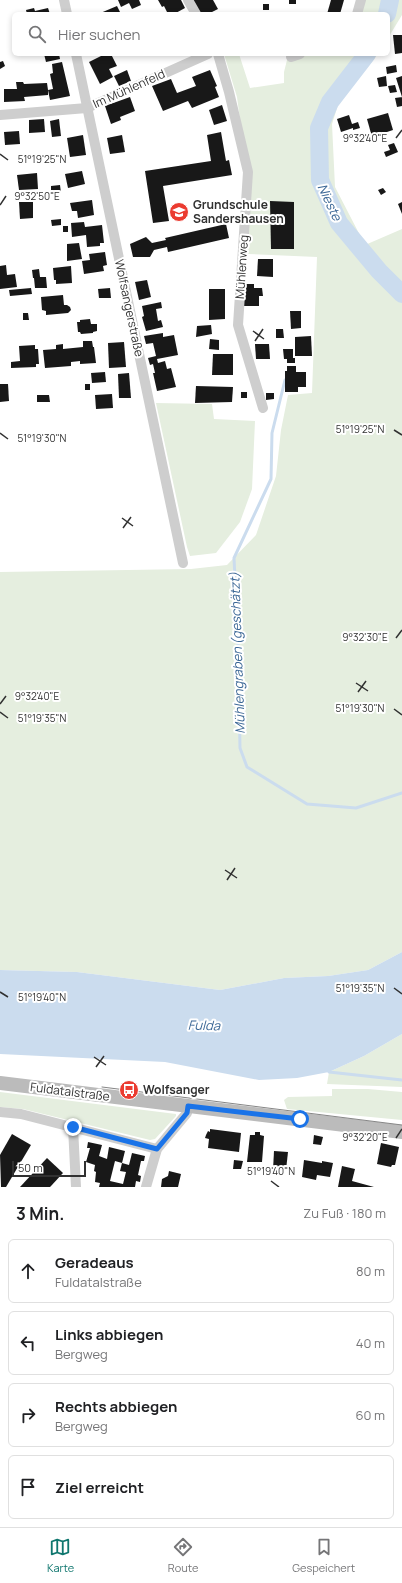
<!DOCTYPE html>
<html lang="de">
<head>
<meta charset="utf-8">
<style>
  body { margin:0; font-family:Manrope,sans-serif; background:#f6f6f6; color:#202124 }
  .scale { position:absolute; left:12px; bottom:10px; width:74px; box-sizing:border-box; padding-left:4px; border:2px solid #313131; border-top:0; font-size:11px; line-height:14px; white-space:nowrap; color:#313131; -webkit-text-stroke:3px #fff; paint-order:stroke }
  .stop { position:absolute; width:12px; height:12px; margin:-9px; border:3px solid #1a73e8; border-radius:50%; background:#fff }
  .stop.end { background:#1a73e8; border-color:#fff; box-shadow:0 1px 4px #0008 }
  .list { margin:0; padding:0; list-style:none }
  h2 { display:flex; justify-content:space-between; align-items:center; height:52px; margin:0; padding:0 16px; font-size:17px }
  h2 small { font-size:13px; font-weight:400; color:#757577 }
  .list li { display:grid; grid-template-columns:26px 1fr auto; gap:12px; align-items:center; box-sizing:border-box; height:64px; margin:0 8px 8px; padding:0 8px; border:1px solid #e0e0e0; border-radius:6px }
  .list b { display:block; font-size:15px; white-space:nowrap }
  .list p { margin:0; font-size:13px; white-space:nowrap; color:#757577 }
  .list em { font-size:13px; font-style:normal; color:#757577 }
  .icon { flex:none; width:22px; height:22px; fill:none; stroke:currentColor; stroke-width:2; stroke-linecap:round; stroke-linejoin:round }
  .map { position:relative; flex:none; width:402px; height:1187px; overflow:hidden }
  .search { position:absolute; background:#fff; box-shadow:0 2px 6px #0003; left:12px; right:12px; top:12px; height:44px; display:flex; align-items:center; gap:10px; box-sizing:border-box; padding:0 14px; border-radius:6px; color:#757577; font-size:15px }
  .sheet { height:340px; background:#fff }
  nav { display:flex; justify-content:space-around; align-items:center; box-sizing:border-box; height:56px; border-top:1px solid #e0e0e0; background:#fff; font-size:11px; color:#757577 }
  nav a { display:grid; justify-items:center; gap:2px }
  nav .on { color:#0f766e }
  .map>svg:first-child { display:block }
</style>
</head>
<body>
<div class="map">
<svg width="402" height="1187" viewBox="0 0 402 1187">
  <rect width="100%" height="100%" fill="#fff"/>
  <!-- green -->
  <g fill="#e5eedf">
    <polygon points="365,0 402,0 402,15 388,38 388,14 361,14"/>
    <polygon points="224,54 239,54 250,88 284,83 284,72 287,60 311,54 378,54 339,102 332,124 335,187 365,245 402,229 402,952 368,970 328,976 284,978 220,990 77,972 0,970 0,572 191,569 227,565 256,535 276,476 281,430 288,395 312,393 317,257 248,254 251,173 241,127 237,97"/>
    <polygon points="156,403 212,404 214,419 255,421 252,489 240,522 216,553 190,556 187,547"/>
    <polygon points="402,1034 402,1087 327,1084 329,1072 364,1056"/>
    <polygon points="332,1089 368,1089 402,1092 402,1120 287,1109 284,1100 288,1097 332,1096"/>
    <polygon points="0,1092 176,1114 176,1116 155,1139 150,1140 23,1109 0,1107"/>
  </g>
  <!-- water -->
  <polygon fill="#cbdcee" points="402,952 402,1034 364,1056 329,1072 297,1078 259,1080 165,1062 0,1054 0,970 77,972 220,990 284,978 328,976 368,970"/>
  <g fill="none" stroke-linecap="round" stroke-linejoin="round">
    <!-- stream -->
    <g stroke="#cbdcee" stroke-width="3">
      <polyline points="285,380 272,433 271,479 234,558 238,640 240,748 247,767 307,804 356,808 402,793"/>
      <polyline points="329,1072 402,1080"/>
    </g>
    <!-- river -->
    <g stroke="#cbdcee" stroke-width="18">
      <polyline points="387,14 390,0"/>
      <polyline points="367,54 330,102 319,128 320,180 339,223 379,271 402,294"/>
    </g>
  </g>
  <!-- building -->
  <g fill="#181818">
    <polygon points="118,0 139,0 141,5 132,9 129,3 121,7"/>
    <polygon points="158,0 181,0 185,8 174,14 168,14 164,6 162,7"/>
    <polygon points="192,0 213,0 218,9 208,14 201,14"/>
    <rect x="289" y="0" width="7" height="4"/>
    <polygon points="331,0 344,0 340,14 327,14"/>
    <rect x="263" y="4" width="6" height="6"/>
    <polygon points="117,6 121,14 98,14"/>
    <polygon points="34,8 35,11 48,8 50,14 27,14 26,10"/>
    <polygon points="393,35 402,35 402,53 395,54"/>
    <polygon points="44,54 59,54 60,59 46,62"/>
    <polygon points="105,54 111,54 117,66 109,69 113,77 100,84 89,62"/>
    <polygon points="3,61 5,66 0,69 0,62"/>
    <polygon points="62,62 70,96 50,100 48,90 48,95 24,97 25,101 4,102 4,89 17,89 16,82 23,82 24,84 47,83 48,90 53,89 50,74 53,73 52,64"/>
    <polygon points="396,65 397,72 387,74 386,67"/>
    <polygon points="127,70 131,81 119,86 114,76"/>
    <polygon points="210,70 217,86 215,87 219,97 192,108 188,101 163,111 152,86 171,79 177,93 196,86 192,77"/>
    <polygon points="386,76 387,86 379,87 377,78"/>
    <polygon points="402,76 402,106 397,107 395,98 402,97 396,78"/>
    <polygon points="395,85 397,92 390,93 388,86"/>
    <polygon points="130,97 135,111 120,117 121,120 111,124 105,106"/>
    <polygon points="222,105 227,121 214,125 209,110"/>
    <polygon points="388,113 393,130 372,137 367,119"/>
    <polygon points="349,115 352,124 358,122 360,128 353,130 353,128 341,132 337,119"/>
    <polygon points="44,119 45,132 29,133 29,120"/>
    <polygon points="59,119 61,136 52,137 50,121"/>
    <polygon points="19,131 20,144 5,145 4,132"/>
    <polygon points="221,132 226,161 229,160 232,175 163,186 169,221 153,223 145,171 211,161 207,135"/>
    <polygon points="83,135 86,155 70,157 67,138"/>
    <polygon points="122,135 125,152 110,154 107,138"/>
    <polygon points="394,143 398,152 386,157 384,152 390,150 388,145"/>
    <polygon points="82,171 85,184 68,188 65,174"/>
    <polygon points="37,173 38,189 19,190 17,175"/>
    <polygon points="60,185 61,193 51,194 51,186"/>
    <polygon points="383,188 386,192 381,195 378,190"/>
    <polygon points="92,200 94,215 78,218 77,211 72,211 70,203"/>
    <polygon points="270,201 294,202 294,249 271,249"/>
    <polygon points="19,202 33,202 33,218 20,219"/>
    <polygon points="402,202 402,214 398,204"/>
    <polygon points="61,219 61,225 52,226 51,220"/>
    <polygon points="84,222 85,227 102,225 104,243 100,243 100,246 87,247 86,235 72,237 71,223"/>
    <polygon points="226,224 229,238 168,252 167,247 154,250 150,257 133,257 130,244 146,237 152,243 166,240 165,238"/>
    <rect x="63" y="226" width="5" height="6"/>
    <polygon points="79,243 82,259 67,261 67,244"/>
    <polygon points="105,252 107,265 103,266 104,271 84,274 82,261 90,260 89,254"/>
    <polygon points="258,259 273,259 273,277 257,276"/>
    <polygon points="6,265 7,275 15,274 17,287 0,289 0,266"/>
    <polygon points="71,266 72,283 56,284 56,280 54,280 53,268"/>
    <polygon points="39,269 40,277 46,277 47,288 35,288 34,278 33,278 32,270"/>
    <polygon points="147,280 151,297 139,300 135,282"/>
    <polygon points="246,284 254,284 254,288 262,288 263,296 259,296 259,306 244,306 244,289 246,289"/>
    <polygon points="31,288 32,294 10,296 9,290"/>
    <polygon points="110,288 111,298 99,298 98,289"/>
    <polygon points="209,289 225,289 225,319 209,320"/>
    <polygon points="63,295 64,305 67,305 70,307 71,310 68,313 46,315 46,311 42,310 41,297"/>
    <polygon points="161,302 162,308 156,309 158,321 161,320 163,327 146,331 142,317 144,316 142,306"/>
    <polygon points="290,311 301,311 301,328 291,329"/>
    <polygon points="23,313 28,313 29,320 23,320"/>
    <polygon points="90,319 91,324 97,324 97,331 93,332 93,333 81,334 80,332 78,332 77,322 80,322 80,320"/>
    <polygon points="211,325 212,334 196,337 197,326"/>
    <polygon points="276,329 283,329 284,338 276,338"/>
    <polygon points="163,333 163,337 174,335 178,355 157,359 158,363 165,361 167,369 171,368 176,387 157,391 153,373 155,373 153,364 150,365 148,358 156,356 153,343 146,344 144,336"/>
    <polygon points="311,336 312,356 295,356 295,337"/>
    <polygon points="210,339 219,340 219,350 209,349"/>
    <polygon points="83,341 92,341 93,347 94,347 96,363 80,364 80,361 71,362 71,366 45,368 43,350 56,349 56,345 63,344 63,349 83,347"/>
    <polygon points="124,342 126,367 109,368 108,343"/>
    <polygon points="255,344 269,344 270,359 256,359"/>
    <polygon points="35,345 35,349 38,349 39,364 36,364 36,367 11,368 11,362 20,361 19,346"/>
    <polygon points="283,349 293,349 293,358 295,358 295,363 287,363 287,359 284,359"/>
    <polygon points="213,354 233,354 233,375 212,375"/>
    <polygon points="287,366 296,366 296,372 306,372 306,387 298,387 298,392 285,392 285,371 287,371"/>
    <polygon points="105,372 106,382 92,383 91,373"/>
    <polygon points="129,373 131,398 119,398 118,374"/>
    <polygon points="0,384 8,384 9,401 0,402"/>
    <rect x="85" y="384" width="5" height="6"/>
    <polygon points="196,386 233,387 232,402 195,403"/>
    <rect x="241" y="392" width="6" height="6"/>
    <polygon points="266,393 274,393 274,399 266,400"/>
    <polygon points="112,394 113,408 96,409 95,395"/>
    <polygon points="37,395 49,395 50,402 37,402"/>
    <polygon points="210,1129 241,1133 239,1152 208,1148 209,1139 205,1138 206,1135 208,1131 210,1132"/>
    <polygon points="255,1132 260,1132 260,1135 264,1136 262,1162 247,1162 250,1135 255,1135"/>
    <polygon points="12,1134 31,1145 6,1187 1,1187 0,1155"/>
    <polygon points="314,1135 323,1137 321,1145 313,1144"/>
    <polygon points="88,1142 102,1145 99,1156 107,1159 109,1147 125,1151 122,1163 115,1161 110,1181 123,1184 126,1172 120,1171 122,1163 129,1165 132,1153 145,1156 144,1161 141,1161 138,1175 141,1176 140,1182 136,1181 135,1187 99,1187 100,1183 95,1182 96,1172 94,1171 95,1165 86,1162 90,1148 87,1148"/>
    <polygon points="381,1143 399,1147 395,1165 392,1165 391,1167 377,1164"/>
    <polygon points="274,1151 288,1152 286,1170 273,1170"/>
    <polygon points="47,1158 63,1173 51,1186 50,1187 20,1187"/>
    <polygon points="234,1160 243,1161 241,1169 233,1169"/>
    <polygon points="304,1160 322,1163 322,1161 333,1163 330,1177 317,1175 316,1180 302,1177"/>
    <polygon points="342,1166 355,1169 352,1181 374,1187 338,1187"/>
    <polygon points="169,1171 181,1174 178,1187 161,1187 162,1179 168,1176"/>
  </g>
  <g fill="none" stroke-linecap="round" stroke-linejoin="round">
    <!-- street -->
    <g stroke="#cecece" stroke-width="10">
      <polyline points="64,0 67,14"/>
      <polyline points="188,0 196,14"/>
      <polyline points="357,14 361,0"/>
      <polyline points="76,54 183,563"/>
      <polyline points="218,54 229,92 248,172 238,325 263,408"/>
      <polyline points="291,57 300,54"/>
      <polyline points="0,115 87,108 208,54"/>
      <polyline points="0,1112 21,1114 157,1149"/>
      <polyline points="73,1127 76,1187"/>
      <polyline points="146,1187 157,1149 187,1113 188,1106"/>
    </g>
    <!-- secondary -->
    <polyline stroke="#bbb" stroke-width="14" points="0,1083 402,1132"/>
    <!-- tram -->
    <polyline stroke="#868686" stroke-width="1" points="102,1087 402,1125"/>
  </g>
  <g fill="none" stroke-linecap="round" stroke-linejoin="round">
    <!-- route -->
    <polyline stroke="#1a73e8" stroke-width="5" points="73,1127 157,1149 187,1113 188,1106 300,1119"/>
  </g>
  <!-- ticks -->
  <path fill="none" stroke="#313131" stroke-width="1.5" d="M 396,138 L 402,130M 0,154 L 8,160M 0,205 L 6,196M 253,331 L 264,339M 255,341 L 263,329M 394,430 L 402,435M 0,433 L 8,439M 122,518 L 133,526M 123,528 L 131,517M 396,638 L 402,630M 356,683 L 368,691M 358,692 L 366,681M 0,704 L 6,696M 394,709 L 402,715M 0,712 L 8,718M 225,870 L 237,878M 227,880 L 235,868M 394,988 L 402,994M 0,992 L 8,997M 94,1057 L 106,1065M 96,1067 L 104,1056M 396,1138 L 402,1129M 271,1181 L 279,1187"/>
  <!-- icons -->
  <defs>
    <symbol id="school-disc" viewBox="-11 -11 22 22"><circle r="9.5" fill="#eb3b30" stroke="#fff"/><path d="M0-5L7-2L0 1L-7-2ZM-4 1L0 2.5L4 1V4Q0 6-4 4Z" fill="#fff"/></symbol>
    <symbol id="bus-disc" viewBox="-11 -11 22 22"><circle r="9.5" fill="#eb3b30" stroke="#fff"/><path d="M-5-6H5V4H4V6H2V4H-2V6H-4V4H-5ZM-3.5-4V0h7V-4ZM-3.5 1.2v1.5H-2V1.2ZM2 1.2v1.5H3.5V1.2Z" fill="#fff"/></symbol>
  </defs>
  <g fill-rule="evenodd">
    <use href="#school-disc" x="168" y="201" width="22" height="22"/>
    <use href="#bus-disc" x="118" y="1079" width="22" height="22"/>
  </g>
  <g text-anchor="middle" stroke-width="4" stroke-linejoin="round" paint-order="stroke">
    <!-- street labels -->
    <g font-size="12" fill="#313131" stroke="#fff">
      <text transform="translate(129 89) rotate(-24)" y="4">Im Mühlenfeld</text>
      <text transform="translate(242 267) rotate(-86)" y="4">Mühlenweg</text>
      <text transform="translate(129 308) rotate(78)" y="4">Wolfsangerstraße</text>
      <text transform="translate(70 1092) rotate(7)" y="4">Fuldatalstraße</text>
    </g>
    <!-- poi labels -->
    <g font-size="12" font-weight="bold" fill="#313131" stroke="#fff" text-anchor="start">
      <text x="193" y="209">Grundschule<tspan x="193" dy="14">Sandershausen</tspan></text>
      <text x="143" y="1094">Wolfsanger</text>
    </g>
    <!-- water labels -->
    <g font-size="13" font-style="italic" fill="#3b6796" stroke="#fff">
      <text transform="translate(330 202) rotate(65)" y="5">Nieste</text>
      <text transform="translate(237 653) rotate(-92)" y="5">Mühlengraben (geschätzt)</text>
      <text transform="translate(204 1025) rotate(1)" y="5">Fulda</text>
    </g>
  </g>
  <g font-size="10" text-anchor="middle" fill="#313131" stroke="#fff" stroke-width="4" stroke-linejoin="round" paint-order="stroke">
    <text x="365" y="142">9°32'40"E</text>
    <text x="42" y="163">51°19'25"N</text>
    <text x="37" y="200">9°32'50"E</text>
    <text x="360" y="433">51°19'25"N</text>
    <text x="42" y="442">51°19'30"N</text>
    <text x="365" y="641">9°32'30"E</text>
    <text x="37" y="700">9°32'40"E</text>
    <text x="360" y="712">51°19'30"N</text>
    <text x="42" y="722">51°19'35"N</text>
    <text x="360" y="992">51°19'35"N</text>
    <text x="42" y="1001">51°19'40"N</text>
    <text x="365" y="1141">9°32'20"E</text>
    <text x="271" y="1175">51°19'40"N</text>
  </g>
</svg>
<div class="scale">50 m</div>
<div class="stop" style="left:300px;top:1119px"></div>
<div class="stop end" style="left:73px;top:1127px"></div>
<div class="search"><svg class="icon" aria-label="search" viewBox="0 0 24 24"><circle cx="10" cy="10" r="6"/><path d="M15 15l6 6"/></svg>Hier suchen</div>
</div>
<section class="sheet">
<h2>3 Min.<small>Zu Fuß · 180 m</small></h2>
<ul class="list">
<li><svg class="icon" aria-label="ahead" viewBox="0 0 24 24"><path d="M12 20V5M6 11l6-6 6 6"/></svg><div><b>Geradeaus</b><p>Fuldatalstraße</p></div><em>80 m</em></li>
<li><svg class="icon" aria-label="left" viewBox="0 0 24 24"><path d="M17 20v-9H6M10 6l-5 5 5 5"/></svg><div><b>Links abbiegen</b><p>Bergweg</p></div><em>40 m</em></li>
<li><svg class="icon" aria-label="right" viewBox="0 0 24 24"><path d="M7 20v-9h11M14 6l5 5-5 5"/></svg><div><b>Rechts abbiegen</b><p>Bergweg</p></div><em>60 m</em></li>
<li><svg class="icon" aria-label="arrive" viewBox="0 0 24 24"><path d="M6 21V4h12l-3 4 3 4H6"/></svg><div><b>Ziel erreicht</b></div></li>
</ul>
</section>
<nav>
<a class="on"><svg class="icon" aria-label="map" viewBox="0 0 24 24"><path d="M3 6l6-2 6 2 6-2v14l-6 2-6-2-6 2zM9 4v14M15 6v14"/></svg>Karte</a>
<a><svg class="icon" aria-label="directions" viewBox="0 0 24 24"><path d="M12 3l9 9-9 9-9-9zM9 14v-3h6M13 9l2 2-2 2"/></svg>Route</a>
<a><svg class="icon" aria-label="saved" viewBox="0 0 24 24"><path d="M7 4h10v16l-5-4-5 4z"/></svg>Gespeichert</a>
</nav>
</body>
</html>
